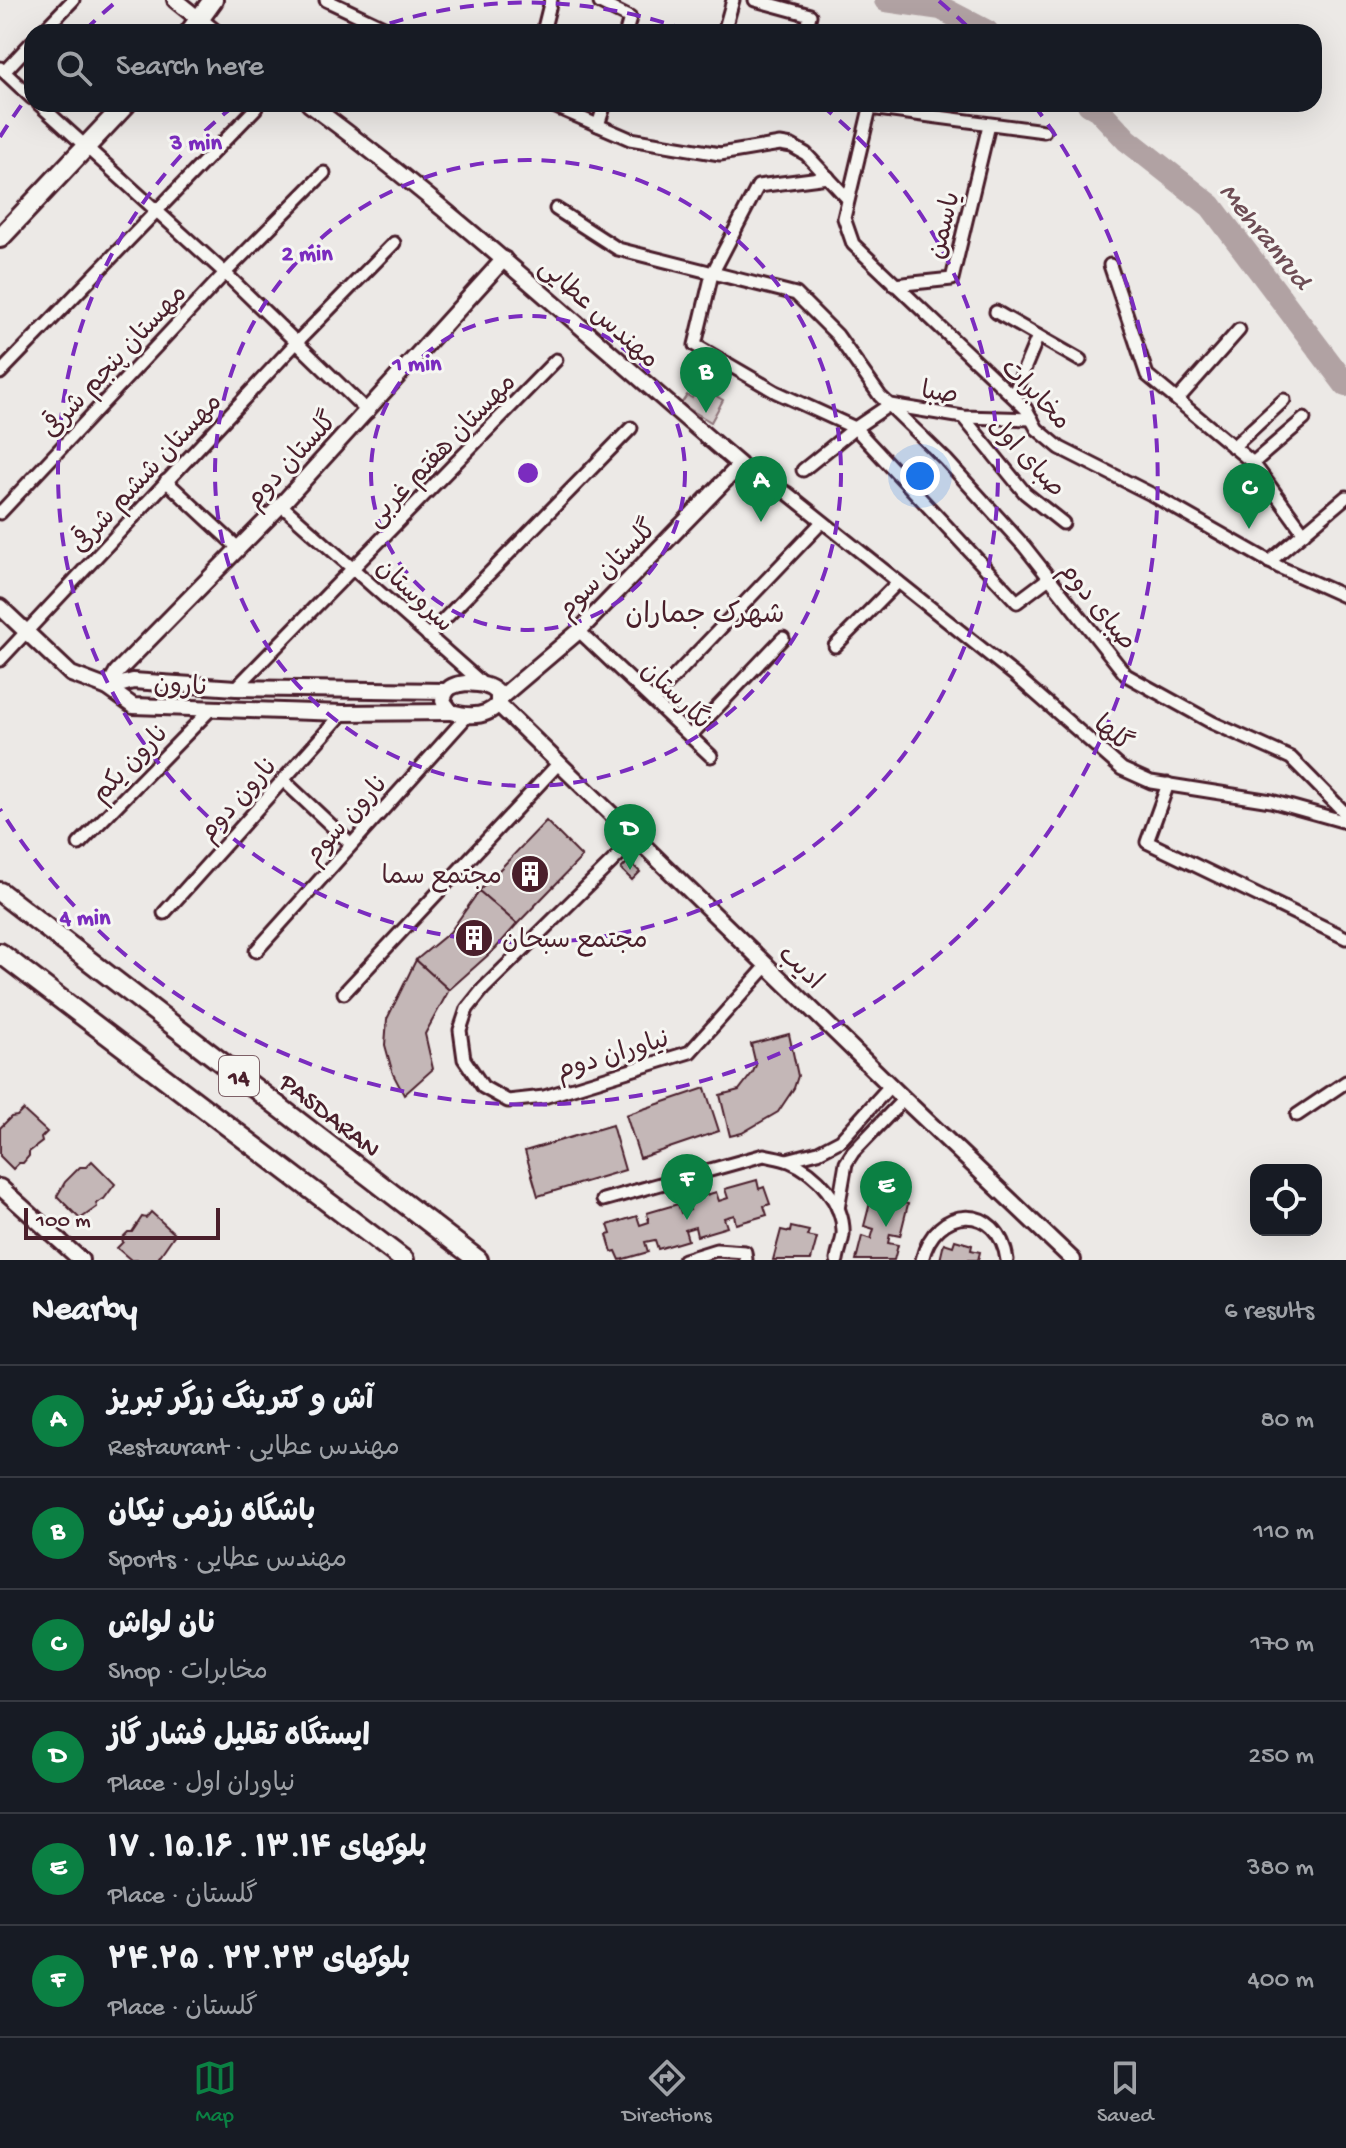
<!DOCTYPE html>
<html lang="en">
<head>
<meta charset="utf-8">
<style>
  body { margin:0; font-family:"Gochi Hand","Playpen Sans Arabic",sans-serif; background:#242831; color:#f1f3f6 }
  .controls { position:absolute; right:24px; bottom:24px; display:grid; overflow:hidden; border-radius:16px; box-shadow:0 8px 32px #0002 }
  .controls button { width:72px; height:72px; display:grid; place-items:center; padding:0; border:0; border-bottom:2px solid #363941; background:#171b24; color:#f1f3f6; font:40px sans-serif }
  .scale { position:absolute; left:24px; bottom:20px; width:196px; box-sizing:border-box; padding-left:8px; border:4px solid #4a1f2b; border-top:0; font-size:22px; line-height:28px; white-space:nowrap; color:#4a1f2b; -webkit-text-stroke:6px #f6f6f2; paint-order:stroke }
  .you { position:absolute; left:920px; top:476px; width:28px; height:28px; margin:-20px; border:6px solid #fff; border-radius:50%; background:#1a73e8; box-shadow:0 0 0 12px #1a73e833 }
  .badge { display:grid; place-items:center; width:52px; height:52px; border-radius:50%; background:#0b8043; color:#fff; font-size:26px; font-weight:700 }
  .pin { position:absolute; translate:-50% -66px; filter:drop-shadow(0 2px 4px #0008) }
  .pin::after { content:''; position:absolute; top:42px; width:28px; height:24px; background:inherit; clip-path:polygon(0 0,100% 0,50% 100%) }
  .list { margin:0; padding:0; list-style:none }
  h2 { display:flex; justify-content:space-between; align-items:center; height:104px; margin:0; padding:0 32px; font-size:34px }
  h2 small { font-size:26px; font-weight:400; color:#9ea1a6 }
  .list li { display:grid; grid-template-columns:52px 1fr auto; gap:24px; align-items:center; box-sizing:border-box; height:112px; padding:0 32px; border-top:2px solid #363941 }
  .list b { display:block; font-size:30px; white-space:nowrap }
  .list p { margin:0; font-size:26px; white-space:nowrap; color:#9ea1a6 }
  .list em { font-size:26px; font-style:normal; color:#9ea1a6 }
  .icon { flex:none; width:44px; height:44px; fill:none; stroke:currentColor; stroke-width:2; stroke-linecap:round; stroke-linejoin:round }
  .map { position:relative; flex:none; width:1346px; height:1260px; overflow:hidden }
  .search { position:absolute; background:#171b24; box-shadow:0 8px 32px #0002; left:24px; right:24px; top:24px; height:88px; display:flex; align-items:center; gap:20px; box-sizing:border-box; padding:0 28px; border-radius:24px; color:#9ea1a6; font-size:30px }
  .sheet { height:776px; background:#171b24 }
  nav { display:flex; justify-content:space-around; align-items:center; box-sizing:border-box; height:112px; border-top:2px solid #363941; background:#171b24; font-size:22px; color:#9ea1a6 }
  nav a { display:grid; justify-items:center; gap:4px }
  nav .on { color:#0b8043 }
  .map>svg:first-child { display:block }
</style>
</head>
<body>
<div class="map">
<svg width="1346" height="1260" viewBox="0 0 1346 1260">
  <rect width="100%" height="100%" fill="#ece9e6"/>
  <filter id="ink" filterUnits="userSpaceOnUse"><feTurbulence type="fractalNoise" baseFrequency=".0125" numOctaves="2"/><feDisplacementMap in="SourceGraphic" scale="16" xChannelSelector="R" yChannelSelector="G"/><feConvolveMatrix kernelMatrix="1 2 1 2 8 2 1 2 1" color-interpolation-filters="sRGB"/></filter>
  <g filter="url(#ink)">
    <!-- green -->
    <polygon fill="#d4cbca" stroke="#8f757a" stroke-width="2" points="699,386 723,400 711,422 681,404 687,395 692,398"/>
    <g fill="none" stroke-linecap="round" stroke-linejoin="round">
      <!-- river -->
      <g stroke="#b1a2a3" stroke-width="24">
        <polyline points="886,0 941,8 987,32"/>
        <polyline points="1089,104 1098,109 1127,140 1211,206 1346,385"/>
      </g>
    </g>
    <!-- building -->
    <g fill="#c4b7b7" stroke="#4a1f2b" stroke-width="2">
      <polygon points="546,821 582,857 517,924 479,891"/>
      <polygon points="629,861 640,872 632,880 621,869"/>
      <polygon points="479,891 517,924 496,948 449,990 416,960 450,932"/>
      <polygon points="416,960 449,990 425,1034 433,1069 404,1095 393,1074 385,1045 387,1019"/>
      <polygon points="789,1034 798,1076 794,1088 778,1112 742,1133 730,1136 720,1095 739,1090 753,1072 756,1065 751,1044"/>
      <polygon points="705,1088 719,1131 640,1158 626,1115"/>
      <polygon points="23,1110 47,1132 41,1138 42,1142 29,1152 29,1156 23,1163 19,1163 13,1169 0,1156 0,1128 11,1117 17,1116"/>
      <polygon points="612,1125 625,1170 538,1196 525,1151"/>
      <polygon points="92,1161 115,1184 104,1199 96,1203 97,1207 80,1219 57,1196 65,1182 80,1167 86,1167"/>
      <polygon points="757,1180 759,1189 764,1187 770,1204 764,1206 767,1215 736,1224 734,1215 724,1218 727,1227 697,1236 695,1227 685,1230 688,1240 658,1249 655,1240 645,1242 648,1252 620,1260 616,1251 612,1252 607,1235 611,1234 608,1225 637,1216 640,1225 649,1222 647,1213 678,1204 681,1213 690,1210 687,1201 716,1192 719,1201 728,1198 725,1189"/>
      <polygon points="883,1193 900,1197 899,1202 908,1204 900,1236 890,1234 888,1243 898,1245 894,1260 856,1260 862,1236 871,1239 874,1229 864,1226 872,1195 882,1198"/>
      <polygon points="151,1212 175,1234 157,1260 131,1260 117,1248 123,1242 122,1238 128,1232 132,1232 142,1217 146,1218"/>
      <polygon points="791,1227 809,1231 807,1236 817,1238 811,1260 773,1260 781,1230 790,1232"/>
      <polygon points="955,1240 972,1245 971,1250 980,1252 978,1260 940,1260 944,1243 953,1246"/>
    </g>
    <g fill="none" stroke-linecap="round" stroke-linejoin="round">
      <defs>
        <g id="minor">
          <polyline points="326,0 394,32"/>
          <polyline points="755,0 810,15 806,32"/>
          <polyline points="600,3 630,18 626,32"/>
          <polyline points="42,32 73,0"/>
          <polyline points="543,32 551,0"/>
          <polyline points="724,32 733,0"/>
          <polyline points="0,68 32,98"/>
          <polyline points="4,72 32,42"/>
          <polyline points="39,104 225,273 368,412"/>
          <polyline points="549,104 630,139 720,154 780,144 792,146 806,154 848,199"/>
          <polyline points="871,104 844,218 853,244 1026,409 1037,429 1060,448 1151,494 1279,567 1346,597"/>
          <polyline points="870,108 1044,131"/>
          <polyline points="598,125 605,104"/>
          <polyline points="828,177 758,186 712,274 695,345 776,392 855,428 1017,602 1049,578"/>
          <polyline points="556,209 618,249 796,294 837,335 880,396 946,460 1024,546 1126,675 1213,723 1291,758 1346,814"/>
          <polyline points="1110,265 1147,375 1253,463 1304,533"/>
          <polyline points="894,285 952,279 989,125"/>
          <polyline points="996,312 1080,360"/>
          <polyline points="0,373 256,108"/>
          <polyline points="1013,396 1038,336"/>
          <polyline points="1177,400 1239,330"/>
          <polyline points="890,405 963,417 1032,419"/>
          <polyline points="963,417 1025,493 1063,523"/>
          <polyline points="1233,447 1284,400"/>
          <polyline points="1253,463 1304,419"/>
          <polyline points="740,465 787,493 1016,676 1122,769 1151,782 1271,801 1346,822"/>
          <polyline points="803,470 855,428 889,405"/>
          <polyline points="166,481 238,548"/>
          <polyline points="281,505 484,685"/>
          <polyline points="0,513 225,273 324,173"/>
          <polyline points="1269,562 1346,497"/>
          <polyline points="579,631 711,756"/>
          <polyline points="428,636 631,428"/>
          <polyline points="835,646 898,582"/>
          <polyline points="0,660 296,343 394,243"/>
          <polyline points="236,688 556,360"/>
          <polyline points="652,700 822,522"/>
          <polyline points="690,736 783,638"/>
          <polyline points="283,780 351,844"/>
          <polyline points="1168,784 1147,842 1346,938"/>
          <polyline points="636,838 483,989 467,1009 460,1030 464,1059 483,1087 508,1101 544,1097 690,1052 767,966"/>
          <polyline points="79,844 210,710"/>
          <polyline points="164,913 343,713"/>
          <polyline points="256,951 468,715"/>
          <polyline points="344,993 559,763"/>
          <polyline points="1297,1115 1346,1082"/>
          <polyline points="787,1160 818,1152 841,1140 890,1086"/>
          <path d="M 603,1200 L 764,1155 C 772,1157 781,1158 789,1161 C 816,1172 845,1203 843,1235 C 842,1243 838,1252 837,1260"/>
          <polyline points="838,1209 846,1163 853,1152 904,1099"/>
          <polyline points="684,1260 716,1250 745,1252 746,1260"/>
          <path d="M 922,1260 C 935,1204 999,1202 1007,1260"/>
        </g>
        <g id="tertiary">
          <polyline points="175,0 215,32"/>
          <path d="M 309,104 C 461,215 597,344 740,465 L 579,631 L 499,699"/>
          <polyline points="0,607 71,674 108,688 117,672 281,505 504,259"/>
          <path d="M 466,683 C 478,684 489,684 498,693 L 498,704 C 486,718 468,717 451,712 L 443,701 C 446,687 452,685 466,683 Z"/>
          <polyline points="445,691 236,688 133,681 108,688 133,706 343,713 451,712"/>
          <polyline points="498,704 904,1099 1073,1260"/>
          <polyline points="0,1187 81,1260"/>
        </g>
        <g id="primary">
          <polyline points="190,32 213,0"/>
          <polyline points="0,238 126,104"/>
        </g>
        <g id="trunk">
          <polyline points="0,892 478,1260"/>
          <polyline points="0,953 404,1260"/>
        </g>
      </defs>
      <!-- minor casing -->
      <use href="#minor" stroke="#4a1f2b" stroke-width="17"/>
      <!-- tertiary casing -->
      <use href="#tertiary" stroke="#4a1f2b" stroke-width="20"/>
      <!-- primary casing -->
      <use href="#primary" stroke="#4a1f2b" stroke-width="24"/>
      <!-- trunk casing -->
      <use href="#trunk" stroke="#4a1f2b" stroke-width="24"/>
      <!-- minor -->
      <use href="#minor" stroke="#f6f6f2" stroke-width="11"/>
      <!-- tertiary -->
      <use href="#tertiary" stroke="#f6f6f2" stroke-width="14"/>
      <!-- primary -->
      <use href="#primary" stroke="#f6f6f2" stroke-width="18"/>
      <!-- trunk -->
      <use href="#trunk" stroke="#f6f6f2" stroke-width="18"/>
    </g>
  </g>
  <!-- distance rings -->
  <g fill="none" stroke="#7b2cbf" stroke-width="4" stroke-dasharray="14 10">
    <circle cx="528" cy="473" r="157"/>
    <circle cx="528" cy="473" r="313"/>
    <path d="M367 31A470 470 0 0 1 689 31M821 105A470 470 0 1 1 235 105"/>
    <path d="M0 137A626 626 0 0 1 31 92M85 30A626 626 0 0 1 117 1M939 1A626 626 0 0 1 971 30M1034 105A626 626 0 1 1 0 809"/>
  </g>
  <!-- icons -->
  <defs>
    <symbol id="building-disc" viewBox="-11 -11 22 22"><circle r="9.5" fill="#4a1f2b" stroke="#f6f6f2"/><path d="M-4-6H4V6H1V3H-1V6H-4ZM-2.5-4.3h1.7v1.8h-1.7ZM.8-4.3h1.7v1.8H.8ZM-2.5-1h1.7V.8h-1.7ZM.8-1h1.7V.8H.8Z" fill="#fff"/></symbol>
  </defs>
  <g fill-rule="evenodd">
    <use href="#building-disc" x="508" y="852" width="44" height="44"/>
    <use href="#building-disc" x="452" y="916" width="44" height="44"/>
  </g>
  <g text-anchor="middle" stroke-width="6" stroke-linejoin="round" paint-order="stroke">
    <!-- shield labels -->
    <rect fill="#f6f6f2" stroke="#7e6067" stroke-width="2" x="219" y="1056" width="40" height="40" rx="6"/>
    <g font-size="24" font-weight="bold" fill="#4a1f2b">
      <text x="239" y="1084">14</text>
    </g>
    <!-- street labels -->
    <g font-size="26" fill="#4a1f2b" stroke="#f6f6f2">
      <text transform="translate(942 225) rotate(-76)" y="9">یاسمن</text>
      <text transform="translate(600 312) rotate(42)" y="9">مهندس عطایی</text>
      <text transform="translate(113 360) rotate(-47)" y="9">مهستان پنجم شرقی</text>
      <text transform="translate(940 391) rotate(8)" y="9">صبا</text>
      <text transform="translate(1037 393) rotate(46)" y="9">مخابرات</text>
      <text transform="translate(440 449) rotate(-46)" y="9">مهستان هفتم غربی</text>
      <text transform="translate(1028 456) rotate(47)" y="9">صبای اول</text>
      <text transform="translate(290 459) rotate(-47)" y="9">گلستان دوم</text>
      <text transform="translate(145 472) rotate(-47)" y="9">مهستان ششم شرقی</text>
      <text transform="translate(606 568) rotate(-45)" y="9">گلستان سوم</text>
      <text transform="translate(416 594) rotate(43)" y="9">سروستان</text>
      <text transform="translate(1099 605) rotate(51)" y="9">صبای دوم</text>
      <text transform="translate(181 684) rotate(3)" y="9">نارون</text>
      <text transform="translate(677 694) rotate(44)" y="9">نگارستان</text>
      <text transform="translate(1114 732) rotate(41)" y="9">گلها</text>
      <text transform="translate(129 762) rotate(-46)" y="9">نارون یکم</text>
      <text transform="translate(237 798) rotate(-48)" y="9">نارون دوم</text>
      <text transform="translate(345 818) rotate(-48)" y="9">نارون سوم</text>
      <text transform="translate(802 966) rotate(44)" y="9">ادیب</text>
      <text transform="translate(612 1053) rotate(-17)" y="9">نیاوران دوم</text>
      <text transform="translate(331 1114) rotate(38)" y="9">PASDARAN</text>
    </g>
    <!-- poi labels -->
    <g font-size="26" fill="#4a1f2b" stroke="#f6f6f2" text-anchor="end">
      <text x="502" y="883">مجتمع سما</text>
      <text x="502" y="947" text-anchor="start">مجتمع سبحان</text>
    </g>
    <!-- water labels -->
    <g font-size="28" font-style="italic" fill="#6e4d55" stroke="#f6f6f2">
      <text transform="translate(1267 234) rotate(51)" y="10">Mehranrud</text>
    </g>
    <!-- neighbourhood labels -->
    <g font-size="28" fill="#4a1f2b" stroke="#f6f6f2">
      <text x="705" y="622">شهرک جماران</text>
    </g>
  </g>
  <circle cx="528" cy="473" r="12" fill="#7b2cbf" stroke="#f6f6f2" stroke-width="4"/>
  <g font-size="24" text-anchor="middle" font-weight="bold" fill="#7b2cbf" stroke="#f6f6f2" stroke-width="6" stroke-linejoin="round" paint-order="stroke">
    <text x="196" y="149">3 min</text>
    <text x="307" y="260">2 min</text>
    <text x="417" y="370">1 min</text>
    <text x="85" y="924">4 min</text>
  </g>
</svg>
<div class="controls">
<button><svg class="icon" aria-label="locate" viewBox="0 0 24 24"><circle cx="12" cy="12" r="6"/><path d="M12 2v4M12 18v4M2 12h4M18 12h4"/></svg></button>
</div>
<div class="scale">100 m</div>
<div class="you"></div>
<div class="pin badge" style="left:761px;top:522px">A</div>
<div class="pin badge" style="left:706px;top:413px">B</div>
<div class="pin badge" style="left:1249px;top:529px">C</div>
<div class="pin badge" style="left:630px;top:870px">D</div>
<div class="pin badge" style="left:886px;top:1227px">E</div>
<div class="pin badge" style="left:687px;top:1220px">F</div>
<div class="search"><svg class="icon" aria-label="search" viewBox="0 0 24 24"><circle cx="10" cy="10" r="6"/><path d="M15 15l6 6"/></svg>Search here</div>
</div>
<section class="sheet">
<h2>Nearby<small>6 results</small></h2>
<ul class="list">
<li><span class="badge">A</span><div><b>آش و کترینگ زرگر تبریز</b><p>Restaurant · مهندس عطایی</p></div><em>80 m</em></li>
<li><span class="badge">B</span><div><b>باشگاه رزمی نیکان</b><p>Sports · مهندس عطایی</p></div><em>110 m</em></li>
<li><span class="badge">C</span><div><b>نان لواش</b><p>Shop · مخابرات</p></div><em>170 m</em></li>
<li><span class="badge">D</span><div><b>ایستگاه تقلیل فشار گاز</b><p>Place · نیاوران اول</p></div><em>250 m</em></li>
<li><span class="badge">E</span><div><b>بلوکهای ۱۳.۱۴ . ۱۵.۱۶ . ۱۷</b><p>Place · گلستان</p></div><em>380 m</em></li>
<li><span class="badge">F</span><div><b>بلوکهای ۲۲.۲۳ . ۲۴.۲۵</b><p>Place · گلستان</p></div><em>400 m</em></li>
</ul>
</section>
<nav>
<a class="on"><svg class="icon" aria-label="map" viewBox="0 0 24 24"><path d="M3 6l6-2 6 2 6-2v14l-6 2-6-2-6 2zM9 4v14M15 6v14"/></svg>Map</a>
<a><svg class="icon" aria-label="directions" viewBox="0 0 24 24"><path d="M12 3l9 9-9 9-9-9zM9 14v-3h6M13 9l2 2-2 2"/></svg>Directions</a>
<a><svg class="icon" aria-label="saved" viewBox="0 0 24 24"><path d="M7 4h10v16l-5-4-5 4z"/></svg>Saved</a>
</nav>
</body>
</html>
